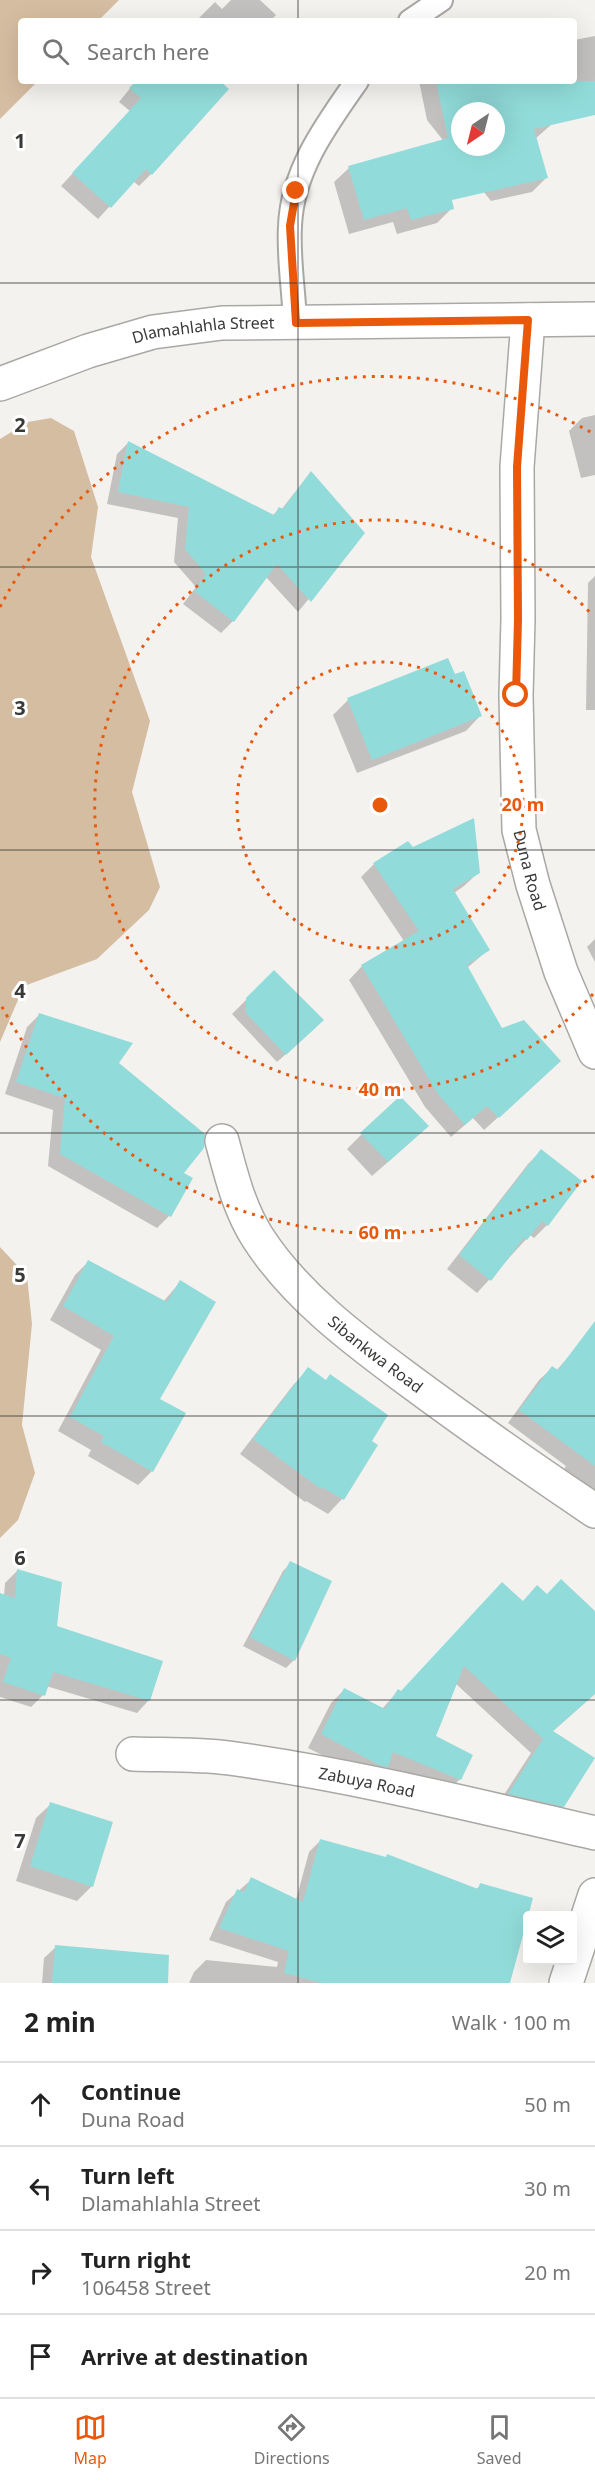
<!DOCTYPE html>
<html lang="en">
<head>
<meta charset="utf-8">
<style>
  body { margin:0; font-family:"Noto Sans",sans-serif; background:#f2f2f2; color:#222 }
  .controls { position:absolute; right:18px; bottom:18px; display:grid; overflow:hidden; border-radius:6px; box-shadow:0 6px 24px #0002 }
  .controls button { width:54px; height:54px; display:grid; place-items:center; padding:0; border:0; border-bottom:2px solid #e0e0e0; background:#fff; color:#222; font:30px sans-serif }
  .compass { position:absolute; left:451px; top:102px; width:54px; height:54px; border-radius:50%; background:#fff; box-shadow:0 6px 24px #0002; rotate:215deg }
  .stop { position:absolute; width:18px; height:18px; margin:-14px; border:4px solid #ea580c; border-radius:50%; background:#fff }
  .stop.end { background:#ea580c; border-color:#fff; box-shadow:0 2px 6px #0008 }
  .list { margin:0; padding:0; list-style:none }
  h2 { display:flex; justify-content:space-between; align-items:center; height:78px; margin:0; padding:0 24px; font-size:26px }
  h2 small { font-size:20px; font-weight:400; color:#767676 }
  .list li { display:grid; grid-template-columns:39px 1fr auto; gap:18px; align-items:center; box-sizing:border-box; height:84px; padding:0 24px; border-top:2px solid #e0e0e0 }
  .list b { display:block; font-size:22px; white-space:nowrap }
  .list p { margin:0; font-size:20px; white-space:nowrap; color:#767676 }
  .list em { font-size:20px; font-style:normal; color:#767676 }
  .icon { flex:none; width:33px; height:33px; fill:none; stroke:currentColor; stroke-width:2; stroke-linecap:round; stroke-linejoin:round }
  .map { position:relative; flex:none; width:595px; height:1983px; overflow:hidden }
  .search { position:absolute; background:#fff; box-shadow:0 6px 24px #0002; left:18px; right:18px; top:18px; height:66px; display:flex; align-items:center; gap:15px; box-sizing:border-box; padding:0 21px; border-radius:6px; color:#767676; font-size:22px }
  .sheet { height:414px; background:#fff }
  nav { display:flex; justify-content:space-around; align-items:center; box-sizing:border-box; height:84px; border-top:2px solid #e0e0e0; background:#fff; font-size:16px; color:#767676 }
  nav a { display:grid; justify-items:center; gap:3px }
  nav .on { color:#ea580c }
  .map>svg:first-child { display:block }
</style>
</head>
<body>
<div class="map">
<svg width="595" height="1983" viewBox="0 0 595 1983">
  <rect width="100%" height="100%" fill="#f4f2ef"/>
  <!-- green -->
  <g fill="#d5bda1">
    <polygon points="0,0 119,0 98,21 21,21 21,81 38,81 0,119"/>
    <polygon points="51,418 74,431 98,507 91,557 150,721 132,792 160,887 149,910 97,959 24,986 0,1042 0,439 28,422"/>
    <polygon points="0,1247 27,1276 32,1324 22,1425 35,1473 18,1520 0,1538"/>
  </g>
  <!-- shadow -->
  <g fill="#0003" fill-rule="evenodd">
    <polygon points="231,0 260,0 276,15 270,21 196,21 215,2 222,9"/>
    <path d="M 595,36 L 595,102 L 552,124 L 535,139 L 546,178 L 532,192 L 491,201 L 427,120 L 419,81 L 574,81 L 574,40 ZM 460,111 L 496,111 L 496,147 L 460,147 Z"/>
    <polygon points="136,81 218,81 227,89 151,174 139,186 133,181 98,219 61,186 130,111 119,102"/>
    <polygon points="349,168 452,208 437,223 397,234 393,222 349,234 334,182"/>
    <polygon points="595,415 595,475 581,478 569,431 582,418"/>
    <polygon points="128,443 272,516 279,509 281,510 310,473 363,533 298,612 266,577 233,621 221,633 183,604 196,587 174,562 178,518 107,504 117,454"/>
    <polygon points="595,576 595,710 586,710 588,583"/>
    <polygon points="447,660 454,676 480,716 466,731 357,773 333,715 348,700"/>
    <polygon points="412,849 478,873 464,886 454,893 488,950 467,968 502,1030 546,1074 484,1130 473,1118 451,1137 425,1107 349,980 362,966 404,941 361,877 374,864"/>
    <polygon points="595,939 595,962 587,947"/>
    <polygon points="274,972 315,1028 277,1062 232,1014"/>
    <polygon points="40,1014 117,1064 182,1174 169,1216 157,1228 48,1166 53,1110 5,1094 27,1027"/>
    <polygon points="362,1134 413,1140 372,1176 347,1149"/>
    <polygon points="541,1151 547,1225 534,1238 530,1235 477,1293 447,1269 528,1164"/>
    <polygon points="89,1261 163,1302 181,1281 158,1399 152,1471 138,1485 88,1456 91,1450 58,1431 101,1350 50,1320 75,1275"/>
    <polygon points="576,1348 595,1362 595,1493 562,1472 566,1466 508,1423 539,1380 552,1368 556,1371"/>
    <polygon points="309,1369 370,1442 342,1499 328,1514 306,1501 305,1502 240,1454 294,1384"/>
    <polygon points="291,1563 294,1660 286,1668 243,1646 283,1571"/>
    <polygon points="17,1571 56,1627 149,1700 137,1713 46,1686 43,1695 31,1707 0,1697 0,1595 4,1596 5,1583"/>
    <polygon points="547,1596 595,1613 595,1694 552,1732 563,1806 549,1819 496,1807 531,1753 455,1683 434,1737 460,1779 447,1792 385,1767 373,1780 367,1778 308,1748 331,1703 344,1690 382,1709 398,1691 400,1693 522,1603"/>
    <polygon points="51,1804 92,1886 77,1901 16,1881 36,1818"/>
    <polygon points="320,1841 475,1890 481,1885 509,1983 189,1983 194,1972 206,1960 277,1967 278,1962 209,1940 226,1902 252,1879 296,1900 309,1852"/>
    <polygon points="56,1947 128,1983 42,1983 44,1958"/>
  </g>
  <!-- building -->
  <g fill="#91dcda" fill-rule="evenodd">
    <polygon points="136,81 220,81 229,89 152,175 146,169 111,208 72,173 141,98 129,88"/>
    <path d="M 436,81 L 595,81 L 595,115 L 534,129 L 548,178 L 452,200 L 454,209 L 411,220 L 407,208 L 364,220 L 348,166 L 448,138 ZM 460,111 L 496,111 L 496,147 L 460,147 Z"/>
    <polygon points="128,441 274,515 279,507 283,509 311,471 365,533 311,602 277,564 234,622 194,591 206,574 185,549 189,507 118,492"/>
    <polygon points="448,658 455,674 464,671 482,716 372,760 347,698"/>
    <polygon points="474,818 480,873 453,889 490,950 467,965 502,1028 524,1020 561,1061 499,1118 487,1106 465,1125 438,1094 361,965 419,931 373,863 408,841 413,847"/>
    <polygon points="274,970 324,1020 286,1055 246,1013 246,998"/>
    <polygon points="39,1013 133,1043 119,1063 205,1134 204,1148 184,1173 193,1178 171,1217 60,1154 65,1098 16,1082"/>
    <polygon points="400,1096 429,1126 388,1162 360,1133"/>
    <polygon points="541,1149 582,1181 548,1226 542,1221 527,1240 524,1238 491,1281 459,1255"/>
    <polygon points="88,1260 167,1302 180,1280 216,1302 160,1399 186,1413 153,1472 101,1442 104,1436 70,1417 114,1336 63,1306"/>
    <polygon points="595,1321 595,1466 519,1410 552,1366 558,1370"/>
    <polygon points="308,1367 326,1380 330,1374 388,1415 372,1441 378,1445 344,1500 322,1487 321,1489 253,1439"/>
    <polygon points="290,1561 332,1581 295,1661 250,1637"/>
    <polygon points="17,1569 62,1582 57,1626 163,1661 150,1701 53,1672 45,1696 3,1682 11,1658 0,1654 0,1593 15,1598"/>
    <polygon points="561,1579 595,1611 595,1694 553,1731 595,1758 564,1807 508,1794 543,1739 464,1666 436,1736 473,1755 461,1780 393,1752 388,1767 381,1766 321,1734 344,1688 385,1709 398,1689 401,1691 502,1582 523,1601 537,1585 547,1594"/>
    <polygon points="50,1802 113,1822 93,1887 30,1866"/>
    <polygon points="320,1839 386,1857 387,1854 478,1889 480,1883 533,1898 510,1983 322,1983 284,1973 289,1951 219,1928 237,1889 244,1892 251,1877 303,1902"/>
    <polygon points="55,1945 169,1955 168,1983 52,1983"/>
  </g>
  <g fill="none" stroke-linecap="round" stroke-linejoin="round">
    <defs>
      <g id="service">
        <polyline points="410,21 441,0"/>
        <path d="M 295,323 C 294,291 288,258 290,226 C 292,171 326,125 357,81"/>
      </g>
      <g id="minor">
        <path id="s1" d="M 528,320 L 517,467 L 518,619 L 516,695 L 519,830 L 533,885 L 561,972 L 595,1052"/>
        <path id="s2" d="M 0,384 L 88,351 L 153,332 L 222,323 L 595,319"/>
        <path id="s3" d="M 222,1141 C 231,1174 239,1209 258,1238 C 295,1295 352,1338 406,1378 C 468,1424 531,1468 595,1511"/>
        <path id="s4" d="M 133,1754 C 165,1755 197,1754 229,1758 C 353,1775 473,1805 595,1833"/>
        <polyline points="566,1983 595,1895"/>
      </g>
    </defs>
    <!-- service casing -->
    <use href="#service" stroke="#aaa8a5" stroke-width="26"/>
    <!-- minor casing -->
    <use href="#minor" stroke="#aaa8a5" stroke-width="36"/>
    <!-- service -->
    <use href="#service" stroke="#fff" stroke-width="22"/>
    <!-- minor -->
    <use href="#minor" stroke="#fff" stroke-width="33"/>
  </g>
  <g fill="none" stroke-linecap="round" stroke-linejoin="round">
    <!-- route -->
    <polyline stroke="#ea580c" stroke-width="8" points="296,191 290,226 296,323 528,320 517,467 518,619 516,695"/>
  </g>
  <!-- grid -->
  <path fill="none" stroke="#393938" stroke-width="1.5" stroke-opacity="0.55" d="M 298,0 L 298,21M 298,81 L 298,1983M 0,283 L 595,283M 0,567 L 595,567M 0,850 L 595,850M 0,1133 L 595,1133M 0,1416 L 595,1416M 0,1700 L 595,1700"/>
  <!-- distance rings -->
  <g fill="none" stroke="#e8590c" stroke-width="3" stroke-dasharray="3 6">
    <circle cx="380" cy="805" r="143"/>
    <path d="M593 994A285 285 0 1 1 593 616"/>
    <path d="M594 1176A428 428 0 0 1 0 1003M0 607A428 428 0 0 1 594 434"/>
  </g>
  <g text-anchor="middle" stroke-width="6" stroke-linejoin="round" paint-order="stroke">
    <!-- street labels -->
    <g font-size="16" fill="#393938" stroke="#fff">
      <text dy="6" stroke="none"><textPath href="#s2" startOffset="212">Dlamahlahla Street</textPath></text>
      <text dy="6" stroke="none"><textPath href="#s1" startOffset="552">Duna Road</textPath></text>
      <text dy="6" stroke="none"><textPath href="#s3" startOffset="270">Sibankwa Road</textPath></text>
      <text dy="6" stroke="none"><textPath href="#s4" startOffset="236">Zabuya Road</textPath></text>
    </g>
  </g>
  <g font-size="20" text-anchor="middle" font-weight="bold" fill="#393938" stroke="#fff" stroke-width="6" stroke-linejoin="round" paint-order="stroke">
    <text x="20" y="148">1</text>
    <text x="20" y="432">2</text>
    <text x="20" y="715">3</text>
    <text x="20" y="998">4</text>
    <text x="20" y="1282">5</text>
    <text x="20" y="1565">6</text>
    <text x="20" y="1848">7</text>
  </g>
  <circle cx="380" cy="805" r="9" fill="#e8590c" stroke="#fff" stroke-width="3"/>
  <g font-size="18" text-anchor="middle" font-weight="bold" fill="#e8590c" stroke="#fff" stroke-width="6" stroke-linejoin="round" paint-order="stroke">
    <text x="523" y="811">20 m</text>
    <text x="380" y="1096">40 m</text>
    <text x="380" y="1239">60 m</text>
  </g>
</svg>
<div class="controls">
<button><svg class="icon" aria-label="layers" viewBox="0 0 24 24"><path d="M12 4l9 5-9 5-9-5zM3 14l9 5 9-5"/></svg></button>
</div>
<svg class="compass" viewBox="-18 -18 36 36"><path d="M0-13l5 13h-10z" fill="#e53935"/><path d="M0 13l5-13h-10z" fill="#767676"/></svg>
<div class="stop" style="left:516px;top:695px"></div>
<div class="stop end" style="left:296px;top:191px"></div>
<div class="search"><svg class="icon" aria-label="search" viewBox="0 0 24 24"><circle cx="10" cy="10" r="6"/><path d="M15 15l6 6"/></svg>Search here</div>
</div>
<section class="sheet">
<h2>2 min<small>Walk · 100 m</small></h2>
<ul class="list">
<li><svg class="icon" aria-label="ahead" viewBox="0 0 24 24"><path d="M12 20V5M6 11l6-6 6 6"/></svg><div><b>Continue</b><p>Duna Road</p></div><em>50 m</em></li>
<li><svg class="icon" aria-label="left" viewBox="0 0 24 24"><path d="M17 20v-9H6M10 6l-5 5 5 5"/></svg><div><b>Turn left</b><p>Dlamahlahla Street</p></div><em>30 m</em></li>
<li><svg class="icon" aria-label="right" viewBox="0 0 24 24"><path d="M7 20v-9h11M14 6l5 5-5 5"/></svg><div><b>Turn right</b><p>106458 Street</p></div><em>20 m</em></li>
<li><svg class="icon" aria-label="arrive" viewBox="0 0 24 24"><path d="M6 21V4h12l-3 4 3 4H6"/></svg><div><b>Arrive at destination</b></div></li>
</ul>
</section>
<nav>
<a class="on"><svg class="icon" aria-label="map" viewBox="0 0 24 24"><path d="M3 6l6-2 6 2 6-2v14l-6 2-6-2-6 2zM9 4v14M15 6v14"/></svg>Map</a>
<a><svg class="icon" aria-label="directions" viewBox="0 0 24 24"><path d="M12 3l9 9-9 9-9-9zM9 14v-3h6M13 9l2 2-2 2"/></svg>Directions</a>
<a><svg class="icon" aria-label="saved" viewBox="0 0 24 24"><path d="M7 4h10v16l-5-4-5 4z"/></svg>Saved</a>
</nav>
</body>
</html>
